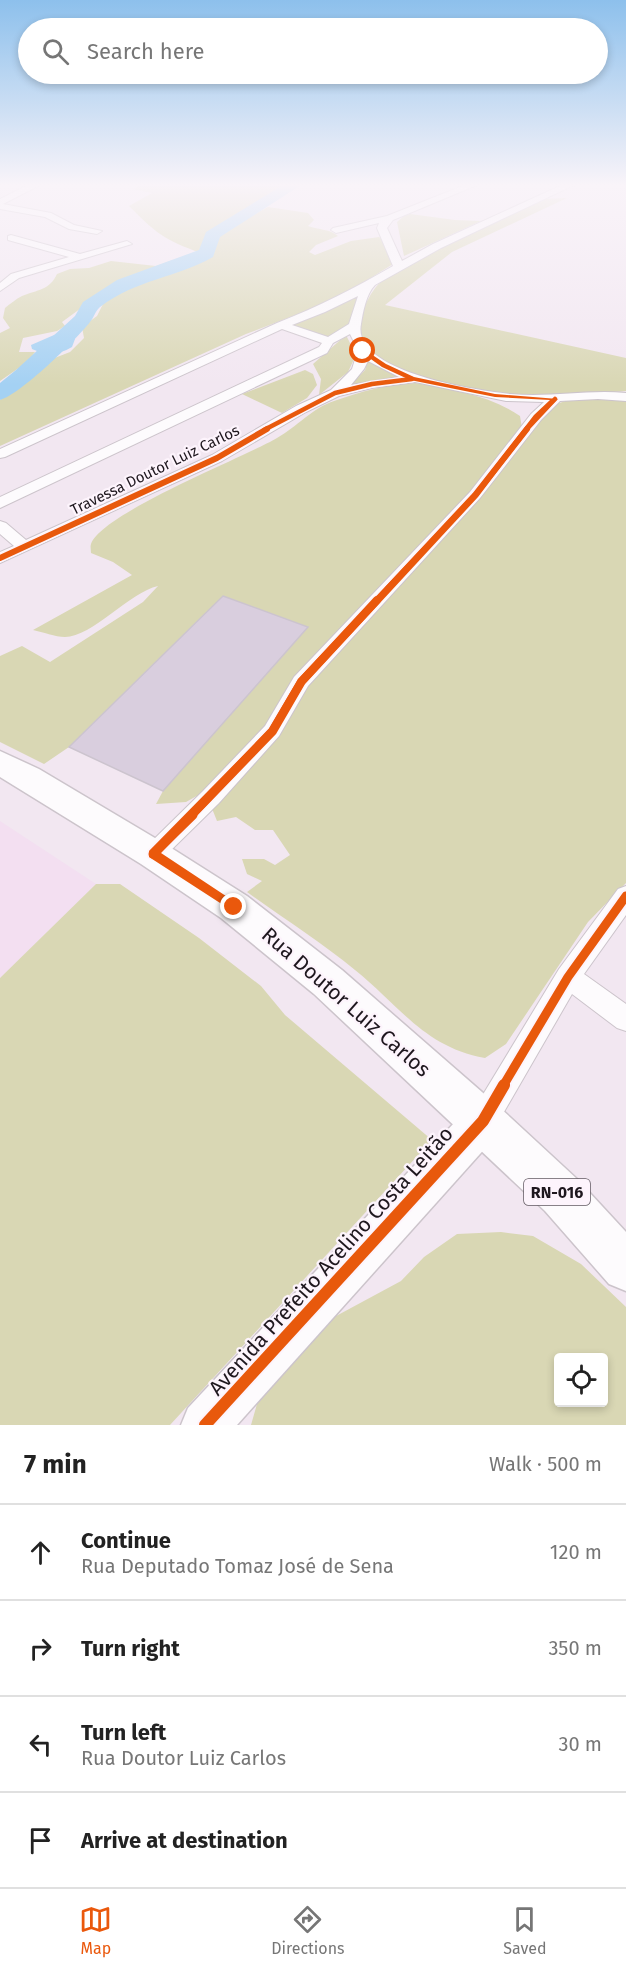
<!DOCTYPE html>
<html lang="en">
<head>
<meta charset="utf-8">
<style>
  body { margin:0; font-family:"Fira Sans",sans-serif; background:#f6f6f6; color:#222 }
  .controls { position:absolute; right:18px; bottom:18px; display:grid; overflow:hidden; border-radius:6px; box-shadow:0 3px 9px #0003 }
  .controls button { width:54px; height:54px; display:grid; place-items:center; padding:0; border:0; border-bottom:2px solid #e0e0e0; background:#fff; color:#222; font:30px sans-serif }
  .stop { position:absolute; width:18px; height:18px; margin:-14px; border:4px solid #ea580c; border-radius:50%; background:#fff }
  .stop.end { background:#ea580c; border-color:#fff; box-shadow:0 2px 6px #0008 }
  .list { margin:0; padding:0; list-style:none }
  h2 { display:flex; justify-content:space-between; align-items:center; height:78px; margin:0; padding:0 24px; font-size:26px }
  h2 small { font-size:20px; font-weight:400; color:#767676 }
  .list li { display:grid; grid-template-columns:39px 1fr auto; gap:18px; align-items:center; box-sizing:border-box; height:96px; padding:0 24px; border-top:2px solid #e0e0e0 }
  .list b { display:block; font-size:22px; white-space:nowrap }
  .list p { margin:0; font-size:20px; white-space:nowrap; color:#767676 }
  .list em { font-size:20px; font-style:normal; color:#767676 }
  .icon { flex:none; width:33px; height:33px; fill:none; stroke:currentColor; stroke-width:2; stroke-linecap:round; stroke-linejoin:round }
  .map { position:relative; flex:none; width:626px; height:1425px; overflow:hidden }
  .search { position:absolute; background:#fff; box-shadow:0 3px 9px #0003; left:18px; right:18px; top:18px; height:66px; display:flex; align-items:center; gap:15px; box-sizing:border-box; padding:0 21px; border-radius:33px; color:#767676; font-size:22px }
  .sheet { height:462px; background:#fff }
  nav { display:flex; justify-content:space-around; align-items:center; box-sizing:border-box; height:84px; border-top:2px solid #e0e0e0; background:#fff; font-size:16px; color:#767676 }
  nav a { display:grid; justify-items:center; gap:3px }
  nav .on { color:#ea580c }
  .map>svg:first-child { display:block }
</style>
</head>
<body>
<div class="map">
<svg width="626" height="1425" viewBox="0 0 626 1425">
  <rect width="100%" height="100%" fill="#f2e7f1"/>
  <!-- built -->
  <polygon fill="#f3dff1" points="0,821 96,884 0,978"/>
  <!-- green -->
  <g fill="#d9d7b4" fill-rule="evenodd">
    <path d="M 141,185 L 290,185 L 207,235 L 201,253 C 164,240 156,233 129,206 L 152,193 L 133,189 Z"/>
    <path d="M 567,198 L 452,252 L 385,305 L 626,358 L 626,391 C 600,393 574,397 548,397 C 502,398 396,382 365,346 C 362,342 361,335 360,329 C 357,317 372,288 382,281 L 438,248 L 542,199 Z"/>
    <path d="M 268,207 L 308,213 L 314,220 L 308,226 C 319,230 330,229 338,236 L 316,245 L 309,252 L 315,255 L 351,241 L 379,237 L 389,245 L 393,264 L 337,299 L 246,334 L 0,446 L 0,400 L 52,359 L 70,352 L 84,338 L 82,327 L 97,316 L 103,304 L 114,296 L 110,296 L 125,285 L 208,259 L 214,236 Z"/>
    <polygon points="410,214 455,220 481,221 404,256 397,222 404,216"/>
    <path d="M 173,260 L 174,263 L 110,287 L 62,322 L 65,326 L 57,331 L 23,338 L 19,352 L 35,352 L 26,363 L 0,381 L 0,333 L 10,328 L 3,318 L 5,308 C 10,304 16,299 22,296 C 37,290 50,290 57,274 L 70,269 L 89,268 L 111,261 L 156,266 Z"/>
    <polygon points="363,290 350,324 330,338 291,326"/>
    <polygon points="346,335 356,355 348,372 319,395 321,379 313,364"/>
    <polygon points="368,360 385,370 407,378 350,386 365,370"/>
    <polygon points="305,370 313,374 317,385 307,398 282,413 242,394"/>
    <path d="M 415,383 C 451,389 489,395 520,416 L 522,428 L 507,449 L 272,721 L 209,789 L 186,802 L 156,804 L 163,791 L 222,597 L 69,747 L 44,764 L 0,742 L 0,656 L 22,646 L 50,662 L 143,602 L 158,586 C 130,592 92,637 65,637 C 55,637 43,632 33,630 L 132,575 L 113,562 L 91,553 C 91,550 90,547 91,544 C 102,513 243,458 277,438 C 297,427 312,408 334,401 C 360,392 387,384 415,383 Z"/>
    <path d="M 587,398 L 626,399 L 626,883 L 588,922 L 506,1044 L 485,1058 C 424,1047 400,1006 355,970 C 321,942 283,918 247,892 L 262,881 L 247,874 L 242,859 L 264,859 L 275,865 L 290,855 L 273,830 L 255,830 L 236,817 L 217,821 L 211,806 L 308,683 L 554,405 L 568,400 Z"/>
    <polygon points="96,884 120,884 199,938 261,986 285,1015 432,1140 170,1425 0,1425 0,978"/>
    <path d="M 501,1232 L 533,1236 L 581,1264 L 626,1307 L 626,1425 L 251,1425 L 265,1376 L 299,1336 L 401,1281 L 424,1257 L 457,1234 ZM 558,1358 L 604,1358 L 604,1402 L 558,1402 Z"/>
  </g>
  <!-- water -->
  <path fill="#a4d1f3" d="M 61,332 L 74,333 L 75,339 L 72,347 C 58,355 47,356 32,349 L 31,345 Z"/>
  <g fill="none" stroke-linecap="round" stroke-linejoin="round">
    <!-- river -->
    <path fill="#a4d1f3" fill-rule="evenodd" d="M 283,185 L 301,185 L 220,237 L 213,257 C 176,278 137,279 100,307 C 95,311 94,318 90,322 C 75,341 21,394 0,400 L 0,383 L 16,370 L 75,316 L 83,302 L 117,280 L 199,250 L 206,232 Z"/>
  </g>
  <!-- building -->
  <polygon fill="#d9cede" stroke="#ccc4ce" stroke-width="1.5" points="223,596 308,627 163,791 69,747"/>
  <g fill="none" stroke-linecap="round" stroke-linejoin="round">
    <defs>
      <g id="street">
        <polygon points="28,185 40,185 3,204 51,213 74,225 102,231 97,234 69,229 45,217 0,209 0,199"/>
        <path d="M 465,185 L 477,185 L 393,220 L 387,228 L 402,261 L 433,244 L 562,185 L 574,185 L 441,248 L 375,285 C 366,294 363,312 361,324 C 351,372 479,391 511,394 C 550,398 588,389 626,393 L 626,401 L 598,399 L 560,401 L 541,420 L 480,498 L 308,686 L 279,736 L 219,803 L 161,860 L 153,863 L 145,860 L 142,854 L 145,848 L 203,791 L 265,726 L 294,677 L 470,492 L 531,414 L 544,402 L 506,401 L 415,382 L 372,388 L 339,396 L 306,412 L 222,461 L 0,563 L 0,552 L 14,546 L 0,534 L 0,521 L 6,523 L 26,540 L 212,455 L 296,406 L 331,390 L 352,369 L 358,350 L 350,334 L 333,343 L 327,353 L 0,508 L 0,497 L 319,347 L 322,343 L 282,329 L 5,457 L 0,458 L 0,449 L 277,323 C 318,307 355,288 393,266 L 377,228 L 379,223 L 336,233 L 331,230 L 333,228 L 387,216 ZM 358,296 L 349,324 L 328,337 L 292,325 L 325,312 ZM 368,361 L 399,377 L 351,385 L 364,369 Z"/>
        <polygon points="11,235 80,254 127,241 132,244 19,278 0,291 0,283 11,274 69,257 8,240 8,236"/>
        <polygon points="626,886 626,915 584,974 626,1004 626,1031 617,1028 572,994 493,1131 483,1135 473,1131 469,1121 473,1111 559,969 618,889"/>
      </g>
      <polygon id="secondary" points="483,1102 497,1107 502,1121 497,1135 237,1425 181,1425 188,1408 469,1107"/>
      <polygon id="primary" points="0,751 39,769 165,844 247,896 342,970 498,1106 577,1179 626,1232 626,1291 609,1284 545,1211 314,994 221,918 141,864 0,777"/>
    </defs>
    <!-- street casing -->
    <use href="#street" stroke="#ccc4cb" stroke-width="2"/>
    <!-- secondary casing -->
    <use href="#secondary" stroke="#ccc4cb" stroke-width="3"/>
    <!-- primary casing -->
    <use href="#primary" stroke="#ccc4cb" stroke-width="3"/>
    <!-- street -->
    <use href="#street" fill="#fdfbfd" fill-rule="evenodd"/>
    <!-- secondary -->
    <use href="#secondary" fill="#fdfbfd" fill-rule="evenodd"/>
    <!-- primary -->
    <use href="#primary" fill="#fdfbfd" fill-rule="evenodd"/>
    <defs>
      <g id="cycleway-far4">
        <polyline points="264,430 335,393 372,384 412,379"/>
        <polyline points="526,430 555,399"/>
      </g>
      <g id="cycleway-far3">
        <polyline points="0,558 217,458 267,429"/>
        <polyline points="376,601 475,495 527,429"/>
      </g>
      <polyline id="cycleway-far2" points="191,816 272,731 301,682 377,600"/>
      <g id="cycleway-far1">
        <polyline points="153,854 193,815"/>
        <polyline points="503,1086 568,977 626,896"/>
      </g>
      <polyline id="cycleway" points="205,1425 483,1121 504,1085"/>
    </defs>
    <!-- cycleway-far4 casing -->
    <use href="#cycleway-far4" stroke="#fdf4fc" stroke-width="7"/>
    <!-- cycleway-far3 casing -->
    <use href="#cycleway-far3" stroke="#fdf4fc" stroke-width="9"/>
    <!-- cycleway-far2 casing -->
    <use href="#cycleway-far2" stroke="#fdf4fc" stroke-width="11"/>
    <!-- cycleway-far1 casing -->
    <use href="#cycleway-far1" stroke="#fdf4fc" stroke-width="13"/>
    <!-- cycleway casing -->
    <use href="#cycleway" stroke="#fdf4fc" stroke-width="16"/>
    <!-- cycleway-far4 -->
    <use href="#cycleway-far4" stroke="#e8590c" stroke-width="4.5"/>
    <!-- cycleway-far3 -->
    <use href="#cycleway-far3" stroke="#e8590c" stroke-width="6"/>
    <!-- cycleway-far2 -->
    <use href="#cycleway-far2" stroke="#e8590c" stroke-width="8"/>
    <!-- cycleway-far1 -->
    <use href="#cycleway-far1" stroke="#e8590c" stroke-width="9"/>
    <!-- cycleway -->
    <use href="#cycleway" stroke="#e8590c" stroke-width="12"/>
  </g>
  <!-- sky -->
  <linearGradient id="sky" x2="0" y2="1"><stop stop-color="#8dc0ec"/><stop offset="0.48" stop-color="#f9f4f9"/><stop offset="1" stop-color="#f9f4f9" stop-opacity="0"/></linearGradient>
  <rect width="626" height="385" fill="url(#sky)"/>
  <!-- route -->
  <polygon fill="#ea580c" points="361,350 365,350 386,364 414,377 495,394 558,399 538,418 478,497 305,684 276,734 161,853 238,904 240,907 234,912 149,857 149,851 269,729 298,679 473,494 534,415 550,400 495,397 410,380 382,367 361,352"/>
  <g text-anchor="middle" stroke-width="4.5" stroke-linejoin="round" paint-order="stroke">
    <!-- far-street labels -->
    <g font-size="15" fill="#1e171e" stroke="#fdf4fc">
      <text transform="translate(155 470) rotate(-26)" y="5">Travessa Doutor Luiz Carlos</text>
    </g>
    <!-- shield labels -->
    <rect fill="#fdf4fc" stroke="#615961" stroke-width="1.5" x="524" y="1179" width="66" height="26" rx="4.5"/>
    <g font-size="16" font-weight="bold" fill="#1e171e">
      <text x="557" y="1198">RN-016</text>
    </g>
    <!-- near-street labels -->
    <g font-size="21" fill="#1e171e" stroke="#fdf4fc">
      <text transform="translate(346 1002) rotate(41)" y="7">Rua Doutor Luiz Carlos</text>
      <text transform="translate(331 1261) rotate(-48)" y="7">Avenida Prefeito Acelino Costa Leitão</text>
    </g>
  </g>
</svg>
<div class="controls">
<button><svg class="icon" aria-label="locate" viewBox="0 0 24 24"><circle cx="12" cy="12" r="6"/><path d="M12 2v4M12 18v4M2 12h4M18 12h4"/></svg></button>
</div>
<div class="stop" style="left:363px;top:351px"></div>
<div class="stop end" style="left:234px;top:907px"></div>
<div class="search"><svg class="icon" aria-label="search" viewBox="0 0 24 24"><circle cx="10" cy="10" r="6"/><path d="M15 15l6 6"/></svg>Search here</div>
</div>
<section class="sheet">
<h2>7 min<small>Walk · 500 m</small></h2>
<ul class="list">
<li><svg class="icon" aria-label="ahead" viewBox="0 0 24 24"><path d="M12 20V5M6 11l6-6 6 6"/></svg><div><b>Continue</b><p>Rua Deputado Tomaz José de Sena</p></div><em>120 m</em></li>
<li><svg class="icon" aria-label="right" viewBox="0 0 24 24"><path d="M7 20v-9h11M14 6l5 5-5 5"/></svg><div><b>Turn right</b></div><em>350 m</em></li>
<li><svg class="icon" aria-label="left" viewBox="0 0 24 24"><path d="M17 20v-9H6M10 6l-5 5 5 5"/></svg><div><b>Turn left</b><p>Rua Doutor Luiz Carlos</p></div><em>30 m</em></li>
<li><svg class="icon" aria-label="arrive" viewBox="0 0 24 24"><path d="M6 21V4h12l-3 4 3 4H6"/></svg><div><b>Arrive at destination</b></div></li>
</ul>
</section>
<nav>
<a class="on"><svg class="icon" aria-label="map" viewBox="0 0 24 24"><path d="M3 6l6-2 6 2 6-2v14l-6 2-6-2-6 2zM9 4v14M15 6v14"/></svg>Map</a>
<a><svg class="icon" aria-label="directions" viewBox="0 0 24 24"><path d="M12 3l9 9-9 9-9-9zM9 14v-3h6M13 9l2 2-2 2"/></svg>Directions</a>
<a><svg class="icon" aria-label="saved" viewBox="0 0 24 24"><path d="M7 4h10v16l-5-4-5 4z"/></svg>Saved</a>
</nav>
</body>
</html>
